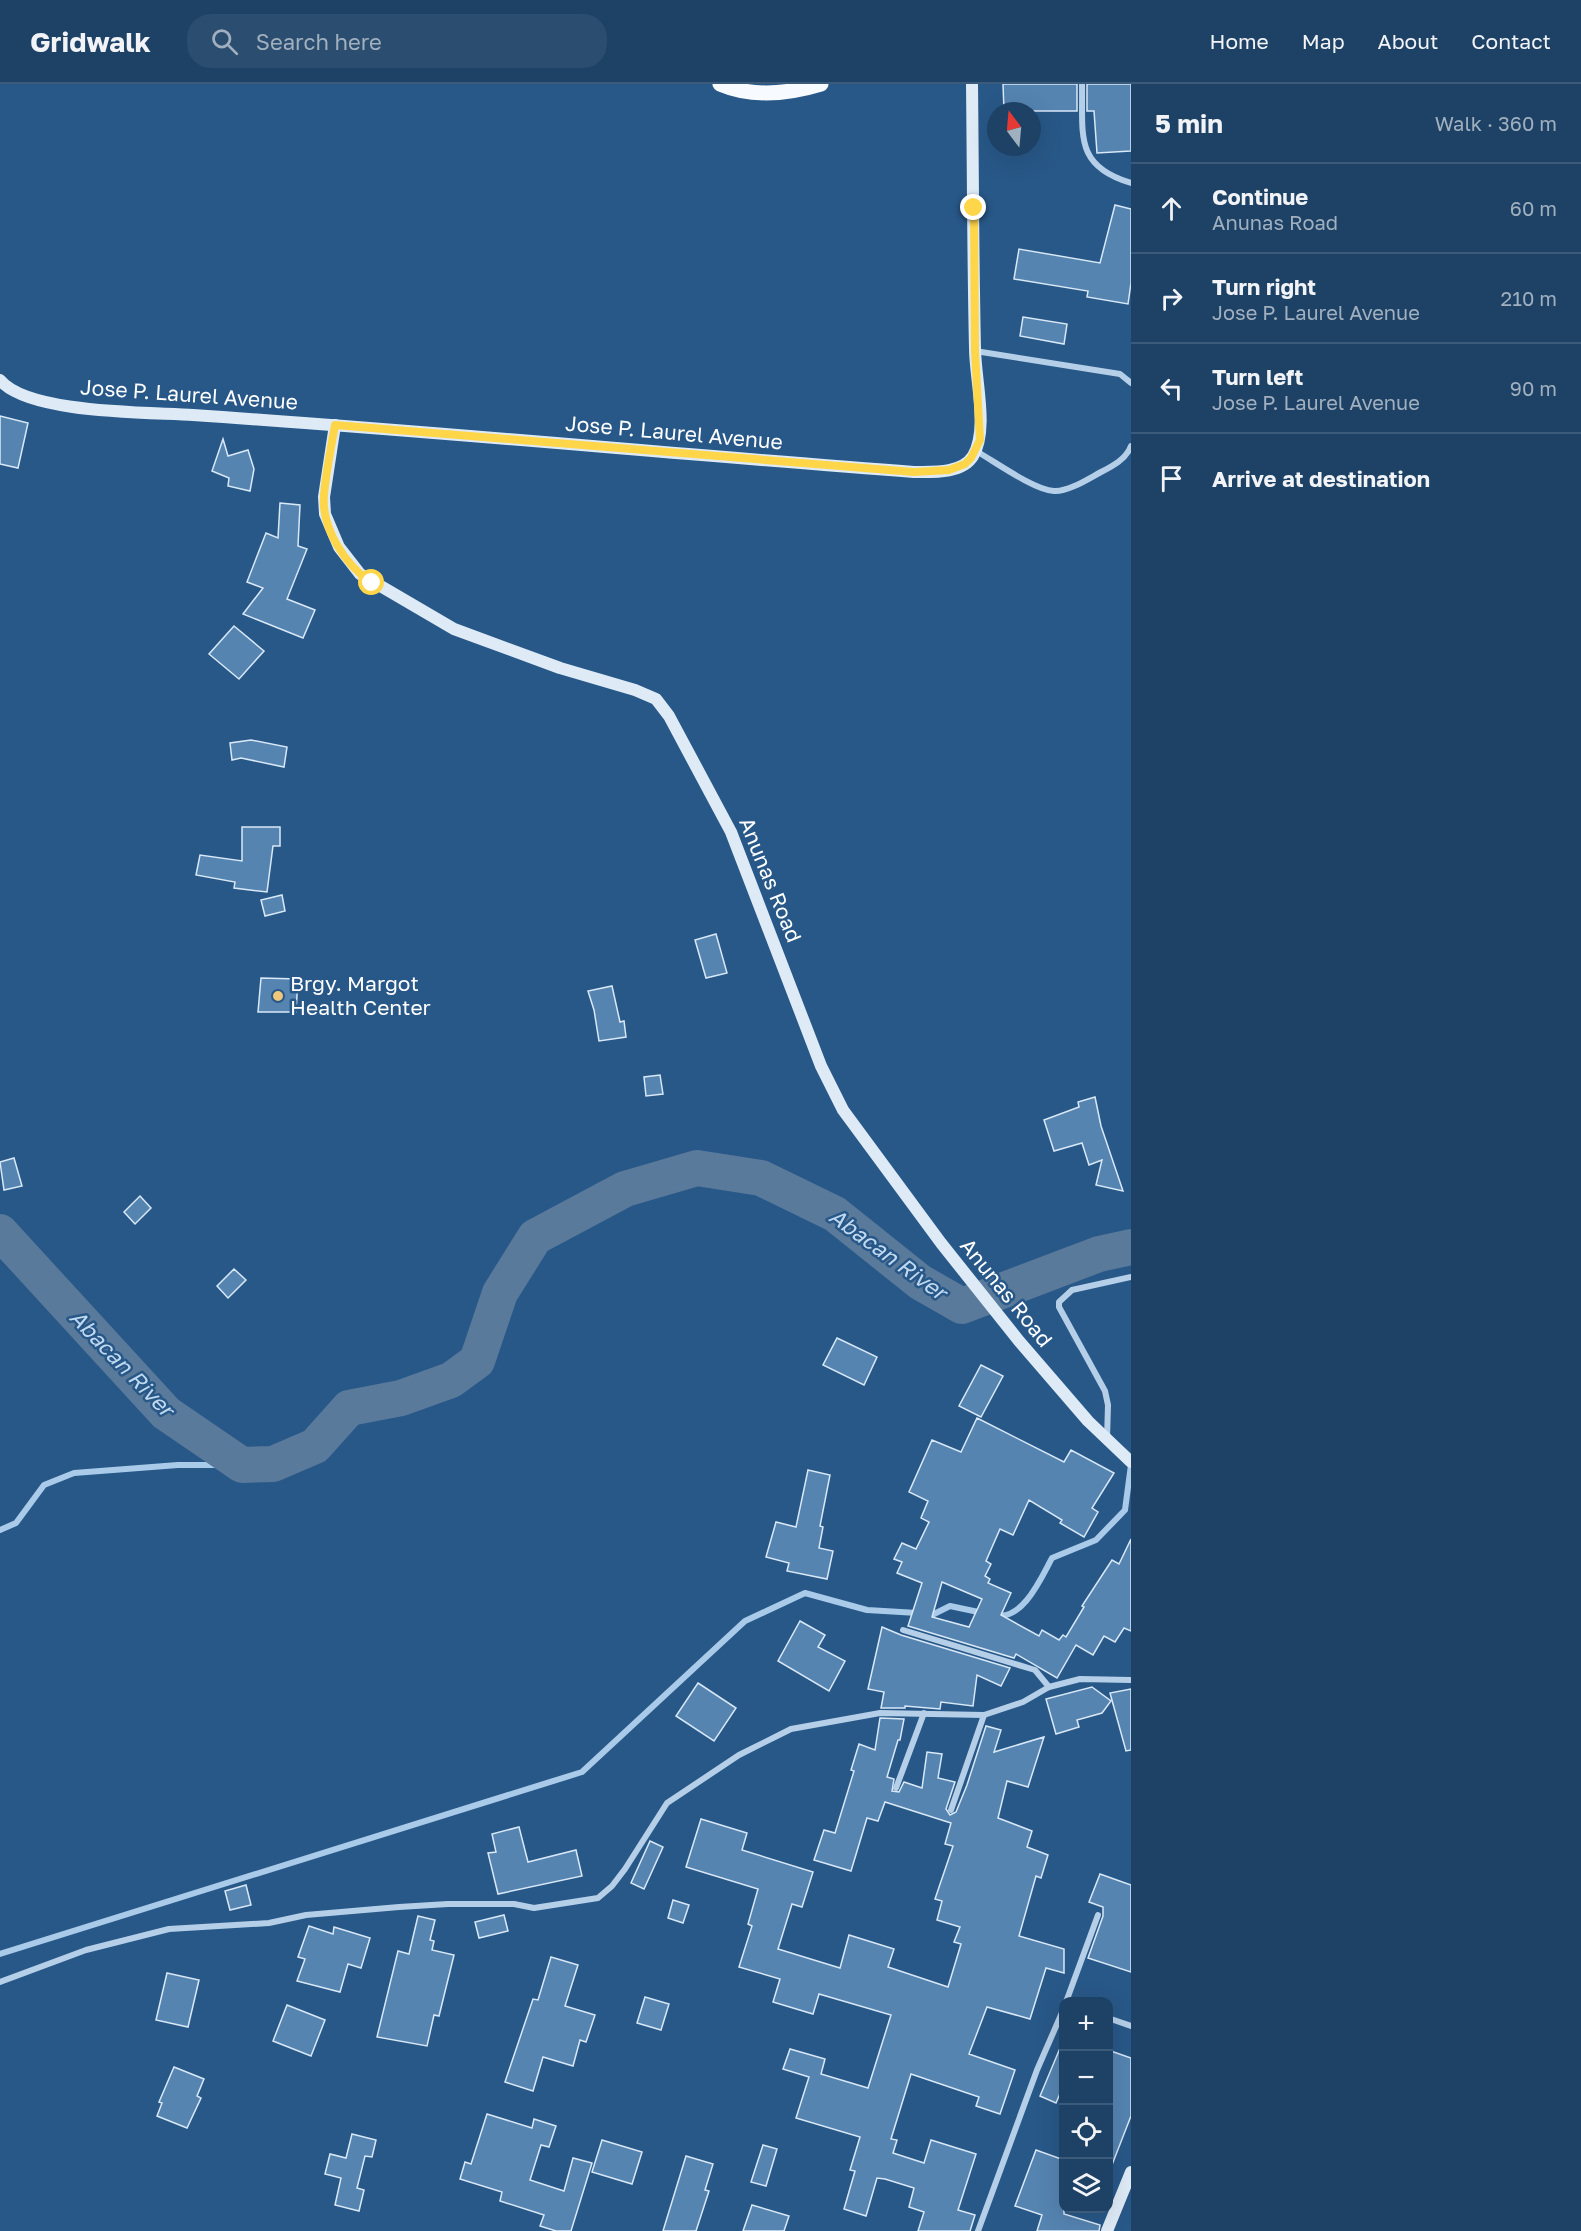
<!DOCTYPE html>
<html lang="en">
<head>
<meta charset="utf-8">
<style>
  body { margin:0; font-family:"Golos Text",sans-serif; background:#2b4d6f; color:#f1f3f6 }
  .controls { position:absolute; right:18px; bottom:18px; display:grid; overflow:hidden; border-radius:12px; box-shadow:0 6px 24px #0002 }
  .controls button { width:54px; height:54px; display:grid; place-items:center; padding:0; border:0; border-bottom:2px solid #3c5b7a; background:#1e4266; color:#f1f3f6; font:30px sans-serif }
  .compass { position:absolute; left:987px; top:18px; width:54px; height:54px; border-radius:50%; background:#1e4266; box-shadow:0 6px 24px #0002; rotate:344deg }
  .stop { position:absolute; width:18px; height:18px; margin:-14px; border:4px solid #ffd54a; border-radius:50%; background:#fff }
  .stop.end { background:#ffd54a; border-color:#fff; box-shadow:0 2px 6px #0008 }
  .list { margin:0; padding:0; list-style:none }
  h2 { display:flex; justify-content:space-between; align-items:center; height:78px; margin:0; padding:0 24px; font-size:26px }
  h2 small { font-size:20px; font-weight:400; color:#a1b0bf }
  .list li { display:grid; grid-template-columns:39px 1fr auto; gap:18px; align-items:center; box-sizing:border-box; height:90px; padding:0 24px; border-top:2px solid #3c5b7a }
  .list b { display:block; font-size:22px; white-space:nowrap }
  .list p { margin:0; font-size:20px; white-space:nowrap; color:#a1b0bf }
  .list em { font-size:20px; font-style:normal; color:#a1b0bf }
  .icon { flex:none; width:33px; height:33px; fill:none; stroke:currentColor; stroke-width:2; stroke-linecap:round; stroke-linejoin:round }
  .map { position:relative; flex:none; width:1131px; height:2147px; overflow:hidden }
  header { display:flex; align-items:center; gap:36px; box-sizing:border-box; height:84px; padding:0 30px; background:#1e4266; border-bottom:2px solid #3c5b7a }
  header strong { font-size:28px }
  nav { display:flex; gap:33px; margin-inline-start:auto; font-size:21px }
  .search { width:420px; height:54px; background:#2b4d6f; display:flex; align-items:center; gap:15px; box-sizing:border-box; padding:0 21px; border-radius:24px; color:#a1b0bf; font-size:22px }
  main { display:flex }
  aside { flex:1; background:#1e4266 }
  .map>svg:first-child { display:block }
</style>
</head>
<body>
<header>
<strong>Gridwalk</strong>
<div class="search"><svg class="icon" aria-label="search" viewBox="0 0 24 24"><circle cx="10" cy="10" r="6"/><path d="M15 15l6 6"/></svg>Search here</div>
<nav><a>Home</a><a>Map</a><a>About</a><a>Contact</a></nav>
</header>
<main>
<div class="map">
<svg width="1131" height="2147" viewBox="0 0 1131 2147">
  <rect width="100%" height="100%" fill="#285888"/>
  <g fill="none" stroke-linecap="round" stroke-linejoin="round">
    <!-- stream -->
    <g stroke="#a9cbe9" stroke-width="6">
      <polyline points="0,1446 16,1439 44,1401 74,1389 178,1381 242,1381"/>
      <path d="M 996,1531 C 1023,1537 1042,1492 1052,1474 L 1096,1456 L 1125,1426 L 1131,1381"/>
      <polyline points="0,1870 582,1688 745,1537 805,1509 867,1526 934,1530 950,1522 983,1529"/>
    </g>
    <!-- river -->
    <polyline stroke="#5a7a9b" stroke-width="36" points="0,1148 166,1329 242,1381 273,1380 315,1362 349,1324 401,1314 451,1296 477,1277 500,1209 535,1153 625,1105 697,1084 761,1094 835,1130 920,1198 962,1222 1099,1170 1131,1163"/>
  </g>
  <!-- building -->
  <g fill="#5584b1" stroke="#d8e8f7" stroke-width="1.5" fill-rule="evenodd">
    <polygon points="1003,0 1077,0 1077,27 1004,27"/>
    <polygon points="1087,0 1131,0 1131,67 1097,69 1094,27 1087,27"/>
    <polygon points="1115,121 1131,125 1131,199 1128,220 1087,213 1088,207 1014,195 1019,165 1100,179"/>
    <polygon points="1023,233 1067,240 1064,260 1020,252"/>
    <polygon points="0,332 28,339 18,384 0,380"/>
    <polygon points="223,355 228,372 248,366 254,385 250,407 228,402 229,394 212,387"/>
    <polygon points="280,419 300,421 298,462 307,465 287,515 315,526 303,554 243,530 263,504 247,498 266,449 278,454"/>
    <polygon points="234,542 264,567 239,595 209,570"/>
    <polygon points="251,656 287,663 284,683 241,674 232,676 230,659"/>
    <polygon points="242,743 280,743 280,762 273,762 267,808 234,804 235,798 196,791 200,771 242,777"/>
    <polygon points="282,811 285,827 265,832 261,816"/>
    <polygon points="716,850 727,889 706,894 695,856"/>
    <polygon points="261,894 298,895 296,928 258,928"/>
    <polygon points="612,902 620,938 624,937 626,953 599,957 594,926 588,907"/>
    <polygon points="660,991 663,1010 646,1012 644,993"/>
    <polygon points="1095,1013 1101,1042 1123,1107 1096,1101 1102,1076 1089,1081 1082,1059 1054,1067 1044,1036 1079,1023 1078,1018"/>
    <polygon points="14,1074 22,1102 4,1106 0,1078"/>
    <polygon points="140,1112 151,1124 135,1140 124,1128"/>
    <polygon points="234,1185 246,1196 228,1214 217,1202"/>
    <polygon points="837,1254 877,1273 864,1301 823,1281"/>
    <polygon points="981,1281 1003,1292 981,1333 959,1322"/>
    <path d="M 977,1334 L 1064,1378 L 1071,1366 L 1114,1389 L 1092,1424 L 1098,1428 L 1084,1453 L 1060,1439 L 1062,1436 L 1029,1416 L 1013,1451 L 1000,1445 L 986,1477 L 991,1480 L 985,1492 L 990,1495 L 988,1499 L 1011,1509 L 1001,1531 L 1039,1552 L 1042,1546 L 1059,1556 L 1063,1551 L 1066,1553 L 1084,1523 L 1082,1522 L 1112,1476 L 1119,1480 L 1131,1455 L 1131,1547 L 1124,1544 L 1115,1558 L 1104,1552 L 1093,1571 L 1076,1561 L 1057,1594 L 1016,1570 L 1014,1574 L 908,1542 L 922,1499 L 897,1489 L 902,1478 L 894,1475 L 902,1459 L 916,1465 L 929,1438 L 921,1434 L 928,1417 L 909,1408 L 932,1356 L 961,1368 ZM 942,1498 L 982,1515 L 969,1543 L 932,1533 Z"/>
    <polygon points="808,1386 830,1391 820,1442 823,1443 819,1464 833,1467 827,1495 787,1487 789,1479 766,1473 776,1438 796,1443"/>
    <polygon points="800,1537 825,1551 818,1563 845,1577 829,1607 778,1577"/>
    <polygon points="882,1543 901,1551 1010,1584 1001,1602 977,1591 973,1622 941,1618 940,1625 905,1622 905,1624 881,1624 884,1608 868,1605"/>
    <polygon points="698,1599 736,1624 714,1657 676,1632"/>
    <polygon points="1092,1603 1111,1617 1102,1629 1077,1636 1079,1643 1056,1650 1046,1615"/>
    <polygon points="1131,1605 1131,1666 1126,1667 1110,1609"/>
    <polygon points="880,1634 904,1635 900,1656 898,1656 887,1693 894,1695 892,1707 899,1708 904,1698 922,1704 927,1668 942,1670 938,1694 955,1698 946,1725 950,1731 956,1728 967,1701 986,1642 1001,1646 994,1668 1044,1653 1028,1703 1007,1697 998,1734 1032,1747 1027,1763 1048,1771 1041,1794 1036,1792 1019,1852 1064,1865 1064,1889 1046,1884 1030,1935 987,1923 969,1970 1015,1986 1000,2030 976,2022 979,2013 911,1990 891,2055 897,2056 893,2069 924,2079 931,2056 976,2070 958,2126 975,2131 970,2147 918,2147 924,2128 909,2123 914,2104 885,2095 877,2094 866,2132 844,2125 855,2087 850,2086 860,2053 796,2034 809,1993 783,1985 790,1965 825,1975 821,1990 868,2004 891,1931 819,1910 813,1930 773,1918 780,1895 739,1883 752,1842 748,1840 758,1805 686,1783 701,1735 747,1749 742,1766 813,1788 802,1823 792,1820 778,1865 840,1884 849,1851 894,1865 888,1883 948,1903 961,1860 954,1858 960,1843 937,1836 942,1817 935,1815 953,1762 945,1760 951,1739 885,1718 878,1737 867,1734 851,1787 814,1776 824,1746 835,1749 854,1687 851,1686 859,1660 875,1666"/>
    <polygon points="519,1743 528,1778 576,1766 582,1792 498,1810 488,1769 496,1768 492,1750"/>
    <polygon points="650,1757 663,1763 644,1805 631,1799"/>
    <polygon points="1100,1790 1131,1801 1131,1888 1088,1874 1103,1832 1103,1823 1089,1818"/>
    <polygon points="246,1801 251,1821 230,1826 225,1807"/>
    <polygon points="673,1816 689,1821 683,1839 668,1834"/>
    <polygon points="504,1831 508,1847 479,1854 475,1838"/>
    <polygon points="418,1832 435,1836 430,1856 434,1857 432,1866 454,1871 439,1932 434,1931 427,1962 377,1953 398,1867 409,1870"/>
    <polygon points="309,1842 333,1850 334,1843 370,1854 361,1884 348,1880 340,1908 297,1897 305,1875 298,1873"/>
    <polygon points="551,1873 578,1881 565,1922 595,1931 586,1958 580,1956 573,1982 543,1973 533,2007 505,1998 533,1915 538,1916"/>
    <polygon points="167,1889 199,1896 188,1943 156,1936"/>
    <polygon points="645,1913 669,1920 661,1946 637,1939"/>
    <polygon points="287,1921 325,1936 311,1972 273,1957"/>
    <polygon points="1063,1957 1064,2000 1056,2019 1040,2012"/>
    <polygon points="1108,1966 1131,1974 1131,2032 1110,2086"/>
    <polygon points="174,1983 204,1995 197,2012 201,2014 187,2044 157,2032 162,2019 159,2018"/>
    <polygon points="487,2030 532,2044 534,2035 556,2042 549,2063 541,2061 530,2096 564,2107 573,2074 592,2079 571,2147 556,2147 540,2142 544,2131 500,2117 502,2108 460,2095 465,2078 471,2080"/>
    <polygon points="352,2050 376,2056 372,2073 365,2072 357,2104 364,2106 359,2127 335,2121 341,2094 325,2090 330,2070 346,2074"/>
    <polygon points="602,2056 642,2068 632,2100 592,2088"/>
    <polygon points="763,2061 777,2065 766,2102 751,2098"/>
    <polygon points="1036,2066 1064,2076 1064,2130 1100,2141 1099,2147 1037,2147 1042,2131 1015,2122"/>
    <polygon points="686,2072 713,2080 705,2106 709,2107 696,2147 663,2147"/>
    <polygon points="752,2121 789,2132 784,2147 743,2147"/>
  </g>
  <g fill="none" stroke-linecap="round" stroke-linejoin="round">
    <!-- street -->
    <g stroke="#b5cfe8" stroke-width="6">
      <path d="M 1082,0 C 1083,51 1074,82 1131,99"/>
      <polyline points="975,267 1120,290 1131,299"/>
      <path d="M 976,367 C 994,377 1034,406 1054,407 C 1068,408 1088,395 1101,388 C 1113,382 1126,375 1131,362"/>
      <polyline points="1107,1355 1108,1321 1105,1307 1059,1223 1059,1218 1072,1206 1131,1193"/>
      <polyline points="903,1546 1035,1586 1049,1603"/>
      <polyline points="896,1704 924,1629"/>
      <polyline points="951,1726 984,1631"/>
      <polyline points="0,1898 86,1866 169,1845 269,1839 306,1831 399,1823 448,1820 514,1820 534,1824 598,1814 612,1802 625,1785 667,1719 739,1671 791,1645 880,1629 984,1631 1023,1618 1049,1603 1080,1595 1131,1596"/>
      <polyline points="1066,1918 1098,1831"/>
      <polyline points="1108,1934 1131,1942"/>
      <polyline points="978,2147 1037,1986 1064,1924"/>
    </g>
    <!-- secondary -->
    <g stroke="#deebf7" stroke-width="12">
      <path d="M 0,296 C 28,330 149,328 193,331 C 433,347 673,370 914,388 C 932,388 962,390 973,372 C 989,345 975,295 975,264 C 973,176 973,88 972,0"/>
      <polyline points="335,341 324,413 325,430 339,463 360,490 454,545 560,584 635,606 656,615 669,632 731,748 821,982 843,1026 941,1159 1019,1257 1088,1337 1131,1378"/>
      <polyline points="1107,2147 1131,2088"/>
    </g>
    <!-- primary -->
    <path stroke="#f7fafe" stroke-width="15" d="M 720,0 C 753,14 788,10 821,0"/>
  </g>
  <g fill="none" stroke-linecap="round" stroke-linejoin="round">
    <!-- route -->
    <path stroke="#ffd54a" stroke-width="8" d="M 372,499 C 345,481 321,444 324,411 C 326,388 331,364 335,341 L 914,388 L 949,386 L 965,380 L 971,374 L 980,356 L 975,267 L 974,124"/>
  </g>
  <!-- markers -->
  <circle fill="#f0c67b" stroke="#285888" stroke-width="2" cx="278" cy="912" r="6"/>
  <g text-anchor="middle" stroke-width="5" stroke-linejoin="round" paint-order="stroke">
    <!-- street labels -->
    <g font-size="21" fill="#fff" stroke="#285888">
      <text transform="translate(189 311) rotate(4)" y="7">Jose P. Laurel Avenue</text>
      <text transform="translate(674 349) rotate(5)" y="7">Jose P. Laurel Avenue</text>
      <text transform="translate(770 796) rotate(68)" y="7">Anunas Road</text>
      <text transform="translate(1006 1209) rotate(51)" y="7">Anunas Road</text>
    </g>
    <!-- poi labels -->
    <g font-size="21" fill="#fff" stroke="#285888" text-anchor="start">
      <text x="290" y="907">Brgy. Margot<tspan x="290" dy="24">Health Center</tspan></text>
    </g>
    <!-- water labels -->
    <g font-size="22" font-style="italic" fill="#c0d9f0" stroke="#285888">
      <text transform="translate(888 1170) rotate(36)" y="8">Abacan River</text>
      <text transform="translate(122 1279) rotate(46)" y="8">Abacan River</text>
    </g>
  </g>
</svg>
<div class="controls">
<button>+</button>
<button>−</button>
<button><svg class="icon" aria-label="locate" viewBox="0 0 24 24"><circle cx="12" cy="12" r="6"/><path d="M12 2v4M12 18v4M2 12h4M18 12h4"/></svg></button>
<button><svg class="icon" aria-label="layers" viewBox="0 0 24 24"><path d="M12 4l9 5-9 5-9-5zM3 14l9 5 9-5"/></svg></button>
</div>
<svg class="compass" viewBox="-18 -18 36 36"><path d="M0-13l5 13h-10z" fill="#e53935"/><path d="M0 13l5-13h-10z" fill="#a1b0bf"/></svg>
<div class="stop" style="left:372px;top:499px"></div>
<div class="stop end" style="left:974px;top:124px"></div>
</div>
<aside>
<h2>5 min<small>Walk · 360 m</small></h2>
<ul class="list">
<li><svg class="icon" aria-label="ahead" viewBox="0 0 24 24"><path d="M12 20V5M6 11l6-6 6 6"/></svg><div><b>Continue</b><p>Anunas Road</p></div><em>60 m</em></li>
<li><svg class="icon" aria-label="right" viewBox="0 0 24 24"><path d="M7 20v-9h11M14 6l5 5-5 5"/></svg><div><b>Turn right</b><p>Jose P. Laurel Avenue</p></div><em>210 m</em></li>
<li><svg class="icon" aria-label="left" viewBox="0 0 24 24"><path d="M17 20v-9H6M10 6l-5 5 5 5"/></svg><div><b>Turn left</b><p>Jose P. Laurel Avenue</p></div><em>90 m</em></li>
<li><svg class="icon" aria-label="arrive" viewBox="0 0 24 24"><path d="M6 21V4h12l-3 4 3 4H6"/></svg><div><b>Arrive at destination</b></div></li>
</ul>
</aside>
</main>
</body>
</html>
